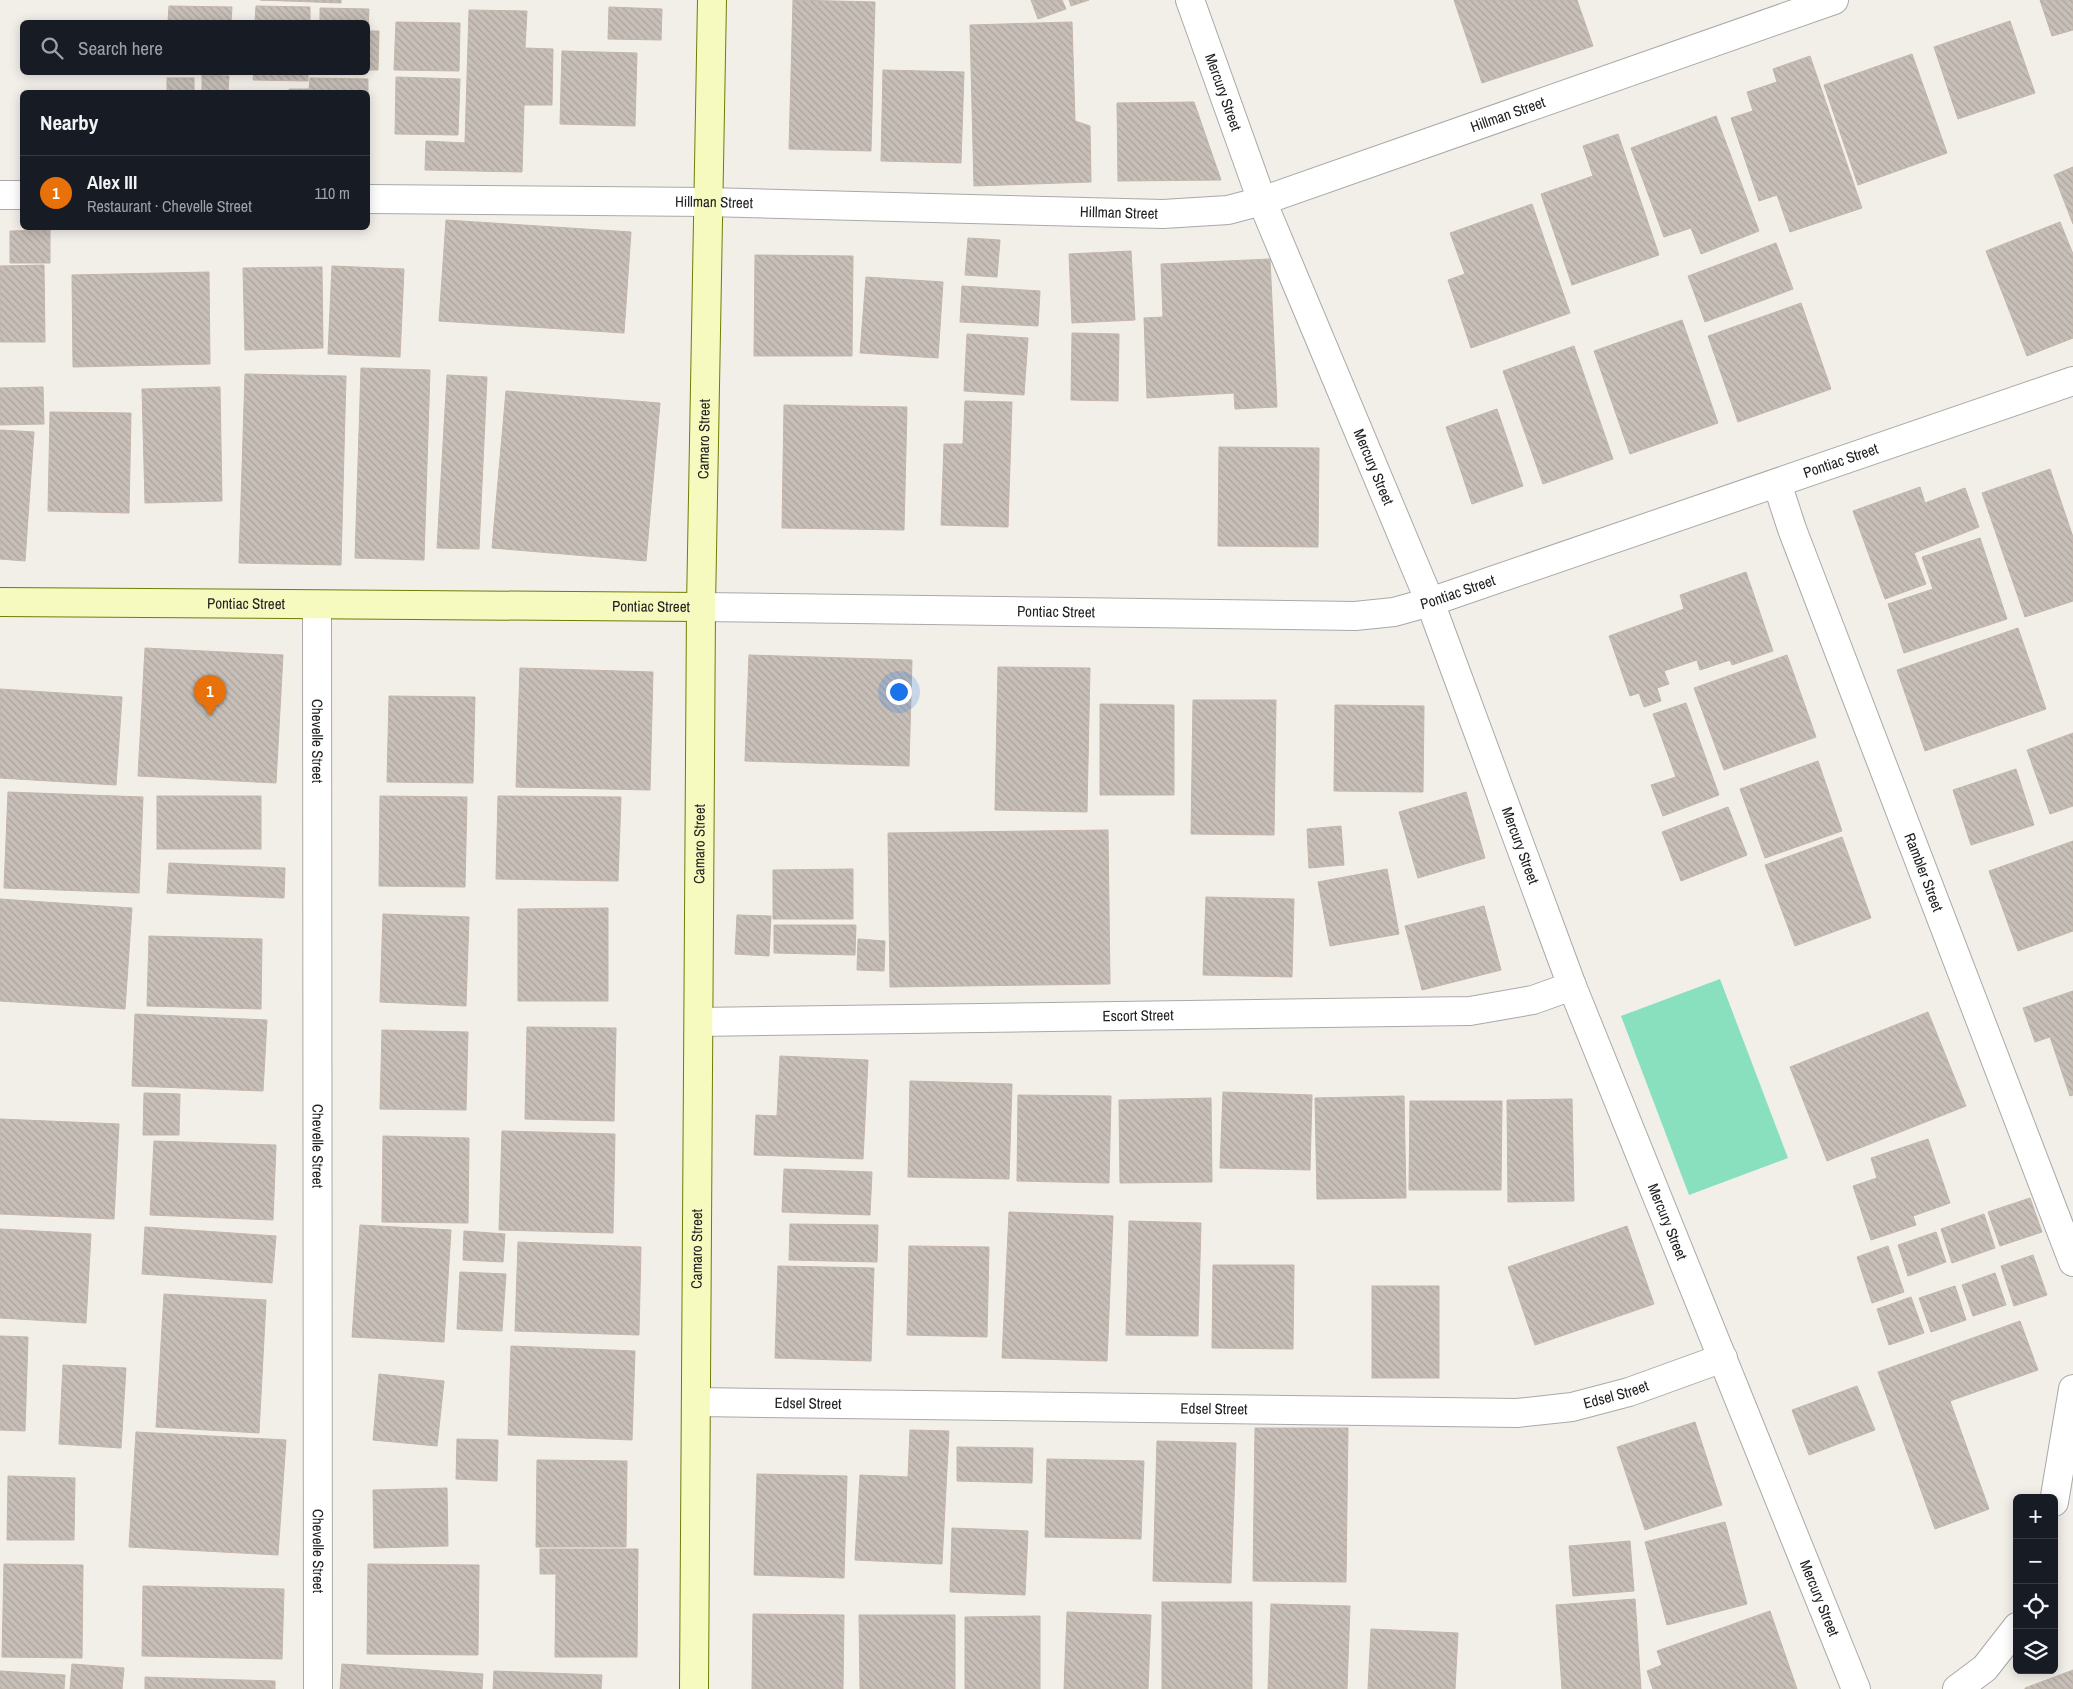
<!DOCTYPE html>
<html lang="en">
<head>
<meta charset="utf-8">
<style>
  body { margin:0; font-family:"Archivo Narrow",sans-serif; background:#242831; color:#f1f3f6 }
  .controls { position:absolute; right:15px; bottom:15px; display:grid; overflow:hidden; border-radius:8px; box-shadow:0 2px 12px #0003 }
  .controls button { width:45px; height:45px; display:grid; place-items:center; padding:0; border:0; border-bottom:1px solid #363941; background:#171b24; color:#f1f3f6; font:25px sans-serif }
  .you { position:absolute; left:898px; top:691px; width:18px; height:18px; margin:-12px; border:4px solid #fff; border-radius:50%; background:#1a73e8; box-shadow:0 0 0 8px #1a73e833 }
  .badge { display:grid; place-items:center; width:32px; height:32px; border-radius:50%; background:#d40000; color:#fff; font-size:16px; font-weight:700 }
  .pin { position:absolute; translate:-50% -41px; filter:drop-shadow(0 1px 2px #0008) }
  .pin::after { content:''; position:absolute; top:26px; width:18px; height:15px; background:inherit; clip-path:polygon(0 0,100% 0,50% 100%) }
  .list { margin:0; padding:0; list-style:none }
  h2 { display:flex; justify-content:space-between; align-items:center; height:65px; margin:0; padding:0 20px; font-size:21px }
  h2 small { font-size:16px; font-weight:400; color:#9ea1a6 }
  .list li { display:grid; grid-template-columns:32px 1fr auto; gap:15px; align-items:center; box-sizing:border-box; height:75px; padding:0 20px; border-top:1px solid #363941 }
  .list b { display:block; font-size:19px; white-space:nowrap }
  .list p { margin:0; font-size:16px; white-space:nowrap; color:#9ea1a6 }
  .list em { font-size:16px; font-style:normal; color:#9ea1a6 }
  .icon { flex:none; width:28px; height:28px; fill:none; stroke:currentColor; stroke-width:2; stroke-linecap:round; stroke-linejoin:round }
  .map { position:relative; flex:none; width:2073px; height:1689px; overflow:hidden }
  .search { position:absolute; background:#171b24; box-shadow:0 2px 12px #0003; left:20px; top:20px; width:350px; height:55px; display:flex; align-items:center; gap:12px; box-sizing:border-box; padding:0 18px; border-radius:8px; color:#9ea1a6; font-size:19px }
  .panel { position:absolute; background:#171b24; box-shadow:0 2px 12px #0003; left:20px; top:90px; width:350px; height:140px; border-radius:8px }
  .map>svg:first-child { display:block }
</style>
</head>
<body>
<div class="map">
<svg width="2073" height="1689" viewBox="0 0 2073 1689">
  <defs>
    <pattern id="building-back-hatch" width="6" height="6" patternUnits="userSpaceOnUse" patternTransform="scale(1.25)"><rect width="6" height="6" fill="#c7bfb8"/><path d="M-1 5l2 2M0 0l6 6M5-1l2 2" fill="none" stroke="#aba49e"/></pattern>
  </defs>
  <rect width="100%" height="100%" fill="#f2efe9"/>
  <!-- pitch -->
  <polygon fill="#88e0be" points="1720,979 1788,1158 1689,1195 1621,1016"/>
  <!-- building -->
  <g fill="url(#building-back-hatch)" stroke="#c4b6ab">
    <polygon points="260,0 341,0 341,3"/>
    <polygon points="793,0 875,2 871,151 789,149"/>
    <polygon points="1031,0 1062,0 1066,9 1038,19"/>
    <polygon points="1069,0 1089,0 1071,6"/>
    <polygon points="1454,0 1577,0 1593,46 1482,83"/>
    <polygon points="2040,0 2073,0 2073,30 2052,36"/>
    <polygon points="169,6 232,7 231,22 168,22"/>
    <polygon points="256,6 310,7 310,22 255,22"/>
    <polygon points="609,7 662,9 661,40 608,39"/>
    <polygon points="320,8 369,9 368,28 368,22 320,22"/>
    <polygon points="469,10 527,11 525,48 553,49 552,105 524,105 522,172 425,170 426,141 465,143"/>
    <polygon points="2010,21 2035,93 1958,119 1934,47"/>
    <polygon points="396,22 460,23 459,71 394,70"/>
    <polygon points="1072,22 1075,121 1090,126 1091,182 974,186 970,25"/>
    <polygon points="368,31 379,31 378,70 368,70"/>
    <polygon points="562,51 637,53 635,126 560,124"/>
    <polygon points="1912,54 1947,153 1858,185 1824,85"/>
    <polygon points="1810,56 1862,208 1790,232 1777,195 1759,201 1731,118 1753,111 1747,92 1777,82 1773,69"/>
    <polygon points="883,70 964,72 961,163 881,161"/>
    <polygon points="254,72 308,72 308,81 253,80"/>
    <polygon points="202,75 229,76 228,92 202,92"/>
    <polygon points="396,77 460,79 458,135 395,134"/>
    <rect x="167" y="78" width="27" height="14"/>
    <polygon points="310,78 368,79 368,108 368,92 289,92 289,89 309,89"/>
    <polygon points="1194,102 1221,180 1118,181 1117,103"/>
    <polygon points="1716,116 1759,231 1701,254 1691,228 1664,237 1631,148"/>
    <polygon points="1618,134 1659,255 1572,285 1541,194 1593,176 1583,146"/>
    <polygon points="2073,167 2073,224 2054,175"/>
    <polygon points="1532,204 1570,313 1471,348 1448,280 1465,274 1450,233"/>
    <polygon points="446,220 631,232 624,333 439,321"/>
    <polygon points="2060,222 2073,254 2073,338 2027,356 1986,251"/>
    <polygon points="50,230 50,263 10,263 10,231"/>
    <polygon points="968,238 1000,240 997,277 965,275"/>
    <polygon points="1776,243 1793,289 1705,322 1688,276"/>
    <polygon points="1131,251 1135,320 1072,323 1069,254"/>
    <polygon points="755,255 853,256 852,356 754,356"/>
    <polygon points="1270,259 1277,407 1235,409 1234,393 1147,398 1144,318 1163,317 1161,264"/>
    <polygon points="44,265 45,342 0,342 0,266"/>
    <polygon points="332,266 404,269 400,357 328,354"/>
    <polygon points="322,267 323,348 245,350 243,268"/>
    <polygon points="209,272 210,364 73,367 72,275"/>
    <polygon points="866,277 943,282 938,358 860,353"/>
    <polygon points="962,286 1040,291 1038,326 960,322"/>
    <polygon points="1801,303 1831,389 1738,422 1708,336"/>
    <polygon points="1682,320 1718,423 1630,454 1594,351"/>
    <polygon points="1072,333 1119,334 1118,401 1071,400"/>
    <polygon points="967,334 1028,338 1024,395 964,391"/>
    <polygon points="1574,346 1613,459 1543,484 1503,371"/>
    <polygon points="361,368 430,370 424,560 355,558"/>
    <polygon points="245,374 346,376 341,565 239,563"/>
    <polygon points="447,375 487,377 479,549 437,548"/>
    <polygon points="43,387 44,424 0,425 0,388"/>
    <polygon points="220,387 222,501 145,503 142,389"/>
    <polygon points="506,391 660,403 646,561 492,548"/>
    <polygon points="965,401 1012,402 1008,527 941,525 944,444 963,444"/>
    <polygon points="784,405 907,407 904,530 782,528"/>
    <polygon points="1497,409 1523,486 1472,504 1446,427"/>
    <polygon points="50,412 131,413 129,513 48,511"/>
    <polygon points="0,430 34,432 25,561 0,559"/>
    <polygon points="1219,447 1319,448 1318,547 1218,546"/>
    <polygon points="2050,469 2073,537 2073,601 2025,617 1982,493"/>
    <polygon points="1920,487 1925,503 1965,488 1979,527 1914,553 1926,584 1885,599 1853,511"/>
    <polygon points="1980,538 2007,619 1904,653 1888,604 1933,589 1922,557"/>
    <polygon points="1746,572 1773,651 1732,665 1730,660 1700,670 1697,660 1664,671 1669,684 1657,688 1661,701 1644,707 1639,693 1630,696 1609,636 1684,609 1680,595"/>
    <polygon points="2018,628 2046,709 1925,751 1897,670"/>
    <polygon points="145,648 283,655 276,783 138,776"/>
    <polygon points="749,655 912,660 909,766 745,761"/>
    <polygon points="1787,655 1816,737 1724,770 1694,688"/>
    <polygon points="998,667 1090,668 1087,812 995,810"/>
    <polygon points="520,668 653,672 650,790 516,787"/>
    <polygon points="0,689 122,697 116,785 0,778"/>
    <polygon points="389,696 475,697 473,783 387,782"/>
    <polygon points="1193,700 1276,700 1274,835 1191,834"/>
    <polygon points="1686,703 1719,795 1663,816 1651,785 1676,777 1653,714"/>
    <polygon points="1100,704 1174,705 1174,795 1100,795"/>
    <polygon points="1335,705 1424,706 1423,792 1334,791"/>
    <polygon points="2073,733 2073,806 2050,814 2027,750"/>
    <polygon points="1818,761 1842,831 1765,858 1740,789"/>
    <polygon points="2016,769 2034,825 1971,845 1953,790"/>
    <polygon points="8,792 143,797 139,893 4,888"/>
    <polygon points="1466,792 1485,858 1418,878 1399,812"/>
    <rect x="157" y="796" width="104" height="53"/>
    <polygon points="380,796 467,797 465,887 379,886"/>
    <polygon points="498,796 621,797 618,881 496,879"/>
    <polygon points="1728,807 1747,855 1681,881 1662,832"/>
    <polygon points="1341,826 1344,865 1309,868 1307,829"/>
    <polygon points="1108,830 1110,984 890,987 888,833"/>
    <polygon points="1842,837 1871,918 1795,946 1765,865"/>
    <polygon points="2073,841 2073,931 2018,951 1989,871"/>
    <polygon points="169,863 285,868 284,898 167,893"/>
    <polygon points="853,869 853,919 773,919 773,870"/>
    <polygon points="1387,869 1399,934 1330,946 1318,882"/>
    <polygon points="1206,897 1294,899 1292,977 1203,975"/>
    <polygon points="0,899 132,908 125,1009 0,1001"/>
    <polygon points="1484,906 1501,970 1422,990 1405,926"/>
    <polygon points="608,908 608,1001 518,1001 518,909"/>
    <polygon points="383,914 469,917 466,1006 380,1002"/>
    <polygon points="737,915 771,916 769,956 735,954"/>
    <polygon points="774,925 856,925 855,955 774,953"/>
    <polygon points="149,936 262,939 261,1009 147,1006"/>
    <polygon points="858,939 885,941 884,971 857,970"/>
    <polygon points="2073,991 2073,1095 2070,1096 2050,1037 2035,1042 2023,1008"/>
    <polygon points="1928,1012 1966,1106 1827,1161 1790,1067"/>
    <polygon points="135,1014 267,1020 263,1091 132,1086"/>
    <polygon points="527,1027 616,1028 614,1121 525,1119"/>
    <polygon points="382,1030 468,1032 466,1110 380,1109"/>
    <polygon points="780,1056 868,1060 863,1159 754,1155 756,1115 777,1116"/>
    <polygon points="910,1081 1012,1084 1009,1179 908,1177"/>
    <polygon points="1223,1092 1312,1095 1310,1170 1220,1168"/>
    <polygon points="144,1093 180,1094 179,1135 143,1135"/>
    <polygon points="1018,1095 1111,1096 1109,1183 1017,1181"/>
    <polygon points="1404,1096 1406,1198 1317,1199 1315,1098"/>
    <polygon points="1211,1098 1212,1182 1120,1183 1119,1100"/>
    <polygon points="1572,1099 1574,1201 1508,1202 1507,1100"/>
    <polygon points="1410,1101 1502,1101 1501,1190 1409,1190"/>
    <polygon points="0,1119 119,1124 114,1219 0,1214"/>
    <polygon points="502,1131 615,1134 613,1233 499,1230"/>
    <polygon points="383,1136 469,1138 468,1223 382,1222"/>
    <polygon points="1928,1139 1950,1203 1913,1216 1916,1225 1871,1240 1853,1186 1877,1178 1871,1158"/>
    <polygon points="154,1141 276,1145 273,1220 150,1215"/>
    <polygon points="784,1169 872,1172 870,1215 782,1212"/>
    <polygon points="2030,1198 2042,1232 2000,1246 1988,1212"/>
    <polygon points="1009,1212 1113,1216 1107,1361 1002,1358"/>
    <polygon points="1984,1214 1995,1248 1952,1263 1941,1229"/>
    <polygon points="1129,1221 1201,1223 1198,1336 1126,1335"/>
    <polygon points="790,1224 878,1225 877,1262 789,1260"/>
    <polygon points="360,1225 451,1230 444,1342 352,1337"/>
    <polygon points="1627,1226 1654,1304 1535,1345 1508,1267"/>
    <polygon points="145,1227 276,1236 272,1283 142,1274"/>
    <polygon points="0,1229 91,1234 86,1323 0,1318"/>
    <polygon points="464,1231 505,1234 503,1262 463,1260"/>
    <polygon points="1936,1232 1946,1262 1908,1276 1898,1245"/>
    <polygon points="518,1242 641,1247 639,1335 515,1331"/>
    <polygon points="909,1246 989,1247 987,1337 907,1335"/>
    <polygon points="1888,1246 1904,1292 1872,1303 1857,1257"/>
    <polygon points="2033,1255 2047,1295 2014,1306 2001,1266"/>
    <polygon points="1213,1265 1294,1265 1293,1349 1212,1348"/>
    <polygon points="778,1266 874,1268 871,1361 775,1358"/>
    <polygon points="460,1272 506,1274 502,1331 457,1329"/>
    <polygon points="1995,1273 2006,1305 1973,1316 1962,1285"/>
    <rect x="1372" y="1286" width="67" height="92"/>
    <polygon points="1955,1286 1966,1320 1931,1332 1919,1298"/>
    <polygon points="164,1294 266,1300 259,1433 156,1427"/>
    <polygon points="1911,1297 1924,1333 1889,1345 1877,1309"/>
    <polygon points="2020,1321 2038,1370 1950,1401 1989,1509 1935,1529 1878,1372"/>
    <polygon points="0,1336 28,1337 25,1431 0,1430"/>
    <polygon points="511,1346 635,1351 632,1440 508,1435"/>
    <polygon points="63,1365 126,1368 121,1448 59,1444"/>
    <polygon points="379,1374 444,1381 437,1446 373,1440"/>
    <polygon points="1857,1386 1875,1430 1809,1455 1792,1410"/>
    <polygon points="1695,1422 1722,1505 1645,1530 1617,1447"/>
    <polygon points="1255,1428 1348,1428 1346,1582 1253,1581"/>
    <polygon points="910,1430 949,1431 942,1564 855,1560 860,1475 908,1477"/>
    <polygon points="136,1432 286,1440 278,1555 129,1547"/>
    <polygon points="457,1439 498,1440 497,1481 456,1479"/>
    <polygon points="1157,1441 1236,1443 1231,1583 1153,1581"/>
    <polygon points="957,1447 1033,1448 1032,1483 957,1481"/>
    <polygon points="1047,1459 1144,1461 1141,1539 1045,1537"/>
    <polygon points="537,1460 627,1461 626,1547 536,1547"/>
    <polygon points="757,1474 847,1476 844,1578 754,1575"/>
    <polygon points="8,1476 75,1478 74,1540 7,1540"/>
    <polygon points="447,1488 448,1546 374,1548 373,1490"/>
    <polygon points="1725,1522 1747,1604 1667,1625 1645,1542"/>
    <polygon points="952,1528 1028,1531 1025,1595 950,1592"/>
    <polygon points="1630,1541 1634,1591 1573,1596 1569,1546"/>
    <polygon points="540,1549 638,1549 637,1657 555,1657 556,1574 540,1574"/>
    <polygon points="4,1564 83,1565 82,1658 2,1657"/>
    <polygon points="368,1564 479,1565 478,1655 367,1654"/>
    <polygon points="143,1586 284,1589 282,1659 142,1656"/>
    <polygon points="1635,1599 1641,1689 1562,1689 1556,1605"/>
    <rect x="1162" y="1602" width="90" height="87"/>
    <polygon points="1271,1604 1350,1606 1347,1689 1268,1689"/>
    <polygon points="1770,1611 1797,1689 1653,1689 1647,1671 1662,1665 1657,1651"/>
    <polygon points="1067,1612 1151,1615 1148,1689 1064,1689"/>
    <polygon points="753,1614 844,1615 843,1689 752,1689"/>
    <polygon points="859,1615 955,1615 955,1689 860,1689"/>
    <polygon points="1040,1616 1040,1689 965,1689 965,1617"/>
    <polygon points="1371,1629 1458,1633 1455,1689 1368,1689"/>
    <polygon points="72,1664 124,1668 122,1689 70,1689"/>
    <polygon points="342,1664 483,1674 482,1689 340,1689"/>
    <polygon points="2073,1670 2073,1689 2025,1689 2025,1688"/>
    <polygon points="0,1671 65,1675 64,1689 0,1689"/>
    <polygon points="494,1671 602,1675 601,1689 493,1689"/>
    <polygon points="145,1677 275,1681 275,1689 145,1689"/>
  </g>
  <g fill="none" stroke-linecap="round" stroke-linejoin="round">
    <defs>
      <g id="street">
        <path id="s1" d="M 1190,0 L 1262,201 L 1430,602 L 1572,986 L 1856,1689"/>
        <polyline points="0,195 22,195"/>
        <path id="s2" d="M 368,199 L 707,202 L 1163,214 L 1228,210 L 1262,201 L 1834,0"/>
        <path id="s3" d="M 1777,483 L 1792,529 L 2073,1262"/>
        <path id="s4" d="M 317,605 L 318,1689"/>
        <path id="s5" d="M 701,607 L 1355,616 L 1394,612 L 1430,602 L 2073,381"/>
        <path id="s6" d="M 699,1022 L 1470,1011 L 1533,1000 L 1572,986"/>
        <path id="s7" d="M 696,1402 L 1517,1413 L 1572,1407 L 1629,1392 L 1723,1358"/>
        <polyline points="2054,1502 2073,1389"/>
        <polyline points="1957,1689 1985,1668 2017,1627"/>
      </g>
      <g id="secondary">
        <path id="s8" d="M 0,602 L 701,607"/>
        <path id="s9" d="M 694,1689 L 701,607 L 712,0"/>
      </g>
    </defs>
    <!-- street casing -->
    <use href="#street" stroke="#a9a9a9" stroke-width="30"/>
    <!-- secondary casing -->
    <use href="#secondary" stroke="#707d05" stroke-width="30"/>
    <!-- street -->
    <use href="#street" stroke="#fff" stroke-width="28"/>
    <!-- secondary -->
    <use href="#secondary" stroke="#f7fabf" stroke-width="28"/>
  </g>
  <g text-anchor="middle" stroke-width="4.5" stroke-linejoin="round" paint-order="stroke">
    <!-- street labels -->
    <g font-size="15" fill="#222" stroke="#fff">
      <text dy="5" stroke="none"><textPath href="#s1" startOffset="98">Mercury Street</textPath></text>
      <text dy="5" stroke="none"><textPath href="#s2" startOffset="1156">Hillman Street</textPath></text>
      <text dy="5" stroke="none"><textPath href="#s2" startOffset="346">Hillman Street</textPath></text>
      <text dy="5" stroke="none"><textPath href="#s2" startOffset="751">Hillman Street</textPath></text>
      <text dy="5" stroke="none"><textPath href="#s9" startOffset="1250">Camaro Street</textPath></text>
      <text dy="5" stroke="none"><textPath href="#s5" startOffset="1165">Pontiac Street</textPath></text>
      <text dy="5" stroke="none"><textPath href="#s1" startOffset="502">Mercury Street</textPath></text>
      <text dy="5" stroke="none"><textPath href="#s5" startOffset="760">Pontiac Street</textPath></text>
      <text dy="5" stroke="none"><textPath href="#s8" startOffset="246">Pontiac Street</textPath></text>
      <text dy="5" stroke="none"><textPath href="#s8" startOffset="651">Pontiac Street</textPath></text>
      <text dy="5" stroke="none"><textPath href="#s5" startOffset="355">Pontiac Street</textPath></text>
      <text dy="5" stroke="none"><textPath href="#s4" startOffset="136">Chevelle Street</textPath></text>
      <text dy="5" stroke="none"><textPath href="#s9" startOffset="845">Camaro Street</textPath></text>
      <text dy="5" stroke="none"><textPath href="#s1" startOffset="908">Mercury Street</textPath></text>
      <text dy="5" stroke="none"><textPath href="#s3" startOffset="416">Rambler Street</textPath></text>
      <text dy="5" stroke="none"><textPath href="#s6" startOffset="439">Escort Street</textPath></text>
      <text dy="5" stroke="none"><textPath href="#s4" startOffset="541">Chevelle Street</textPath></text>
      <text dy="5" stroke="none"><textPath href="#s1" startOffset="1312">Mercury Street</textPath></text>
      <text dy="5" stroke="none"><textPath href="#s9" startOffset="440">Camaro Street</textPath></text>
      <text dy="5" stroke="none"><textPath href="#s7" startOffset="922">Edsel Street</textPath></text>
      <text dy="5" stroke="none"><textPath href="#s7" startOffset="112">Edsel Street</textPath></text>
      <text dy="5" stroke="none"><textPath href="#s7" startOffset="518">Edsel Street</textPath></text>
      <text dy="5" stroke="none"><textPath href="#s4" startOffset="946">Chevelle Street</textPath></text>
      <text dy="5" stroke="none"><textPath href="#s1" startOffset="1718">Mercury Street</textPath></text>
    </g>
  </g>
</svg>
<div class="controls">
<button>+</button>
<button>−</button>
<button><svg class="icon" aria-label="locate" viewBox="0 0 24 24"><circle cx="12" cy="12" r="6"/><path d="M12 2v4M12 18v4M2 12h4M18 12h4"/></svg></button>
<button><svg class="icon" aria-label="layers" viewBox="0 0 24 24"><path d="M12 4l9 5-9 5-9-5zM3 14l9 5 9-5"/></svg></button>
</div>
<div class="you"></div>
<div class="pin badge" style="left:210px;top:716px;background:#e8710a">1</div>
<div class="search"><svg class="icon" aria-label="search" viewBox="0 0 24 24"><circle cx="10" cy="10" r="6"/><path d="M15 15l6 6"/></svg>Search here</div>
<section class="panel">
<h2>Nearby<small></small></h2>
<ul class="list">
<li><span class="badge" style="background:#e8710a">1</span><div><b>Alex III</b><p>Restaurant · Chevelle Street</p></div><em>110 m</em></li>
</ul>
</section>
</div>
</body>
</html>
